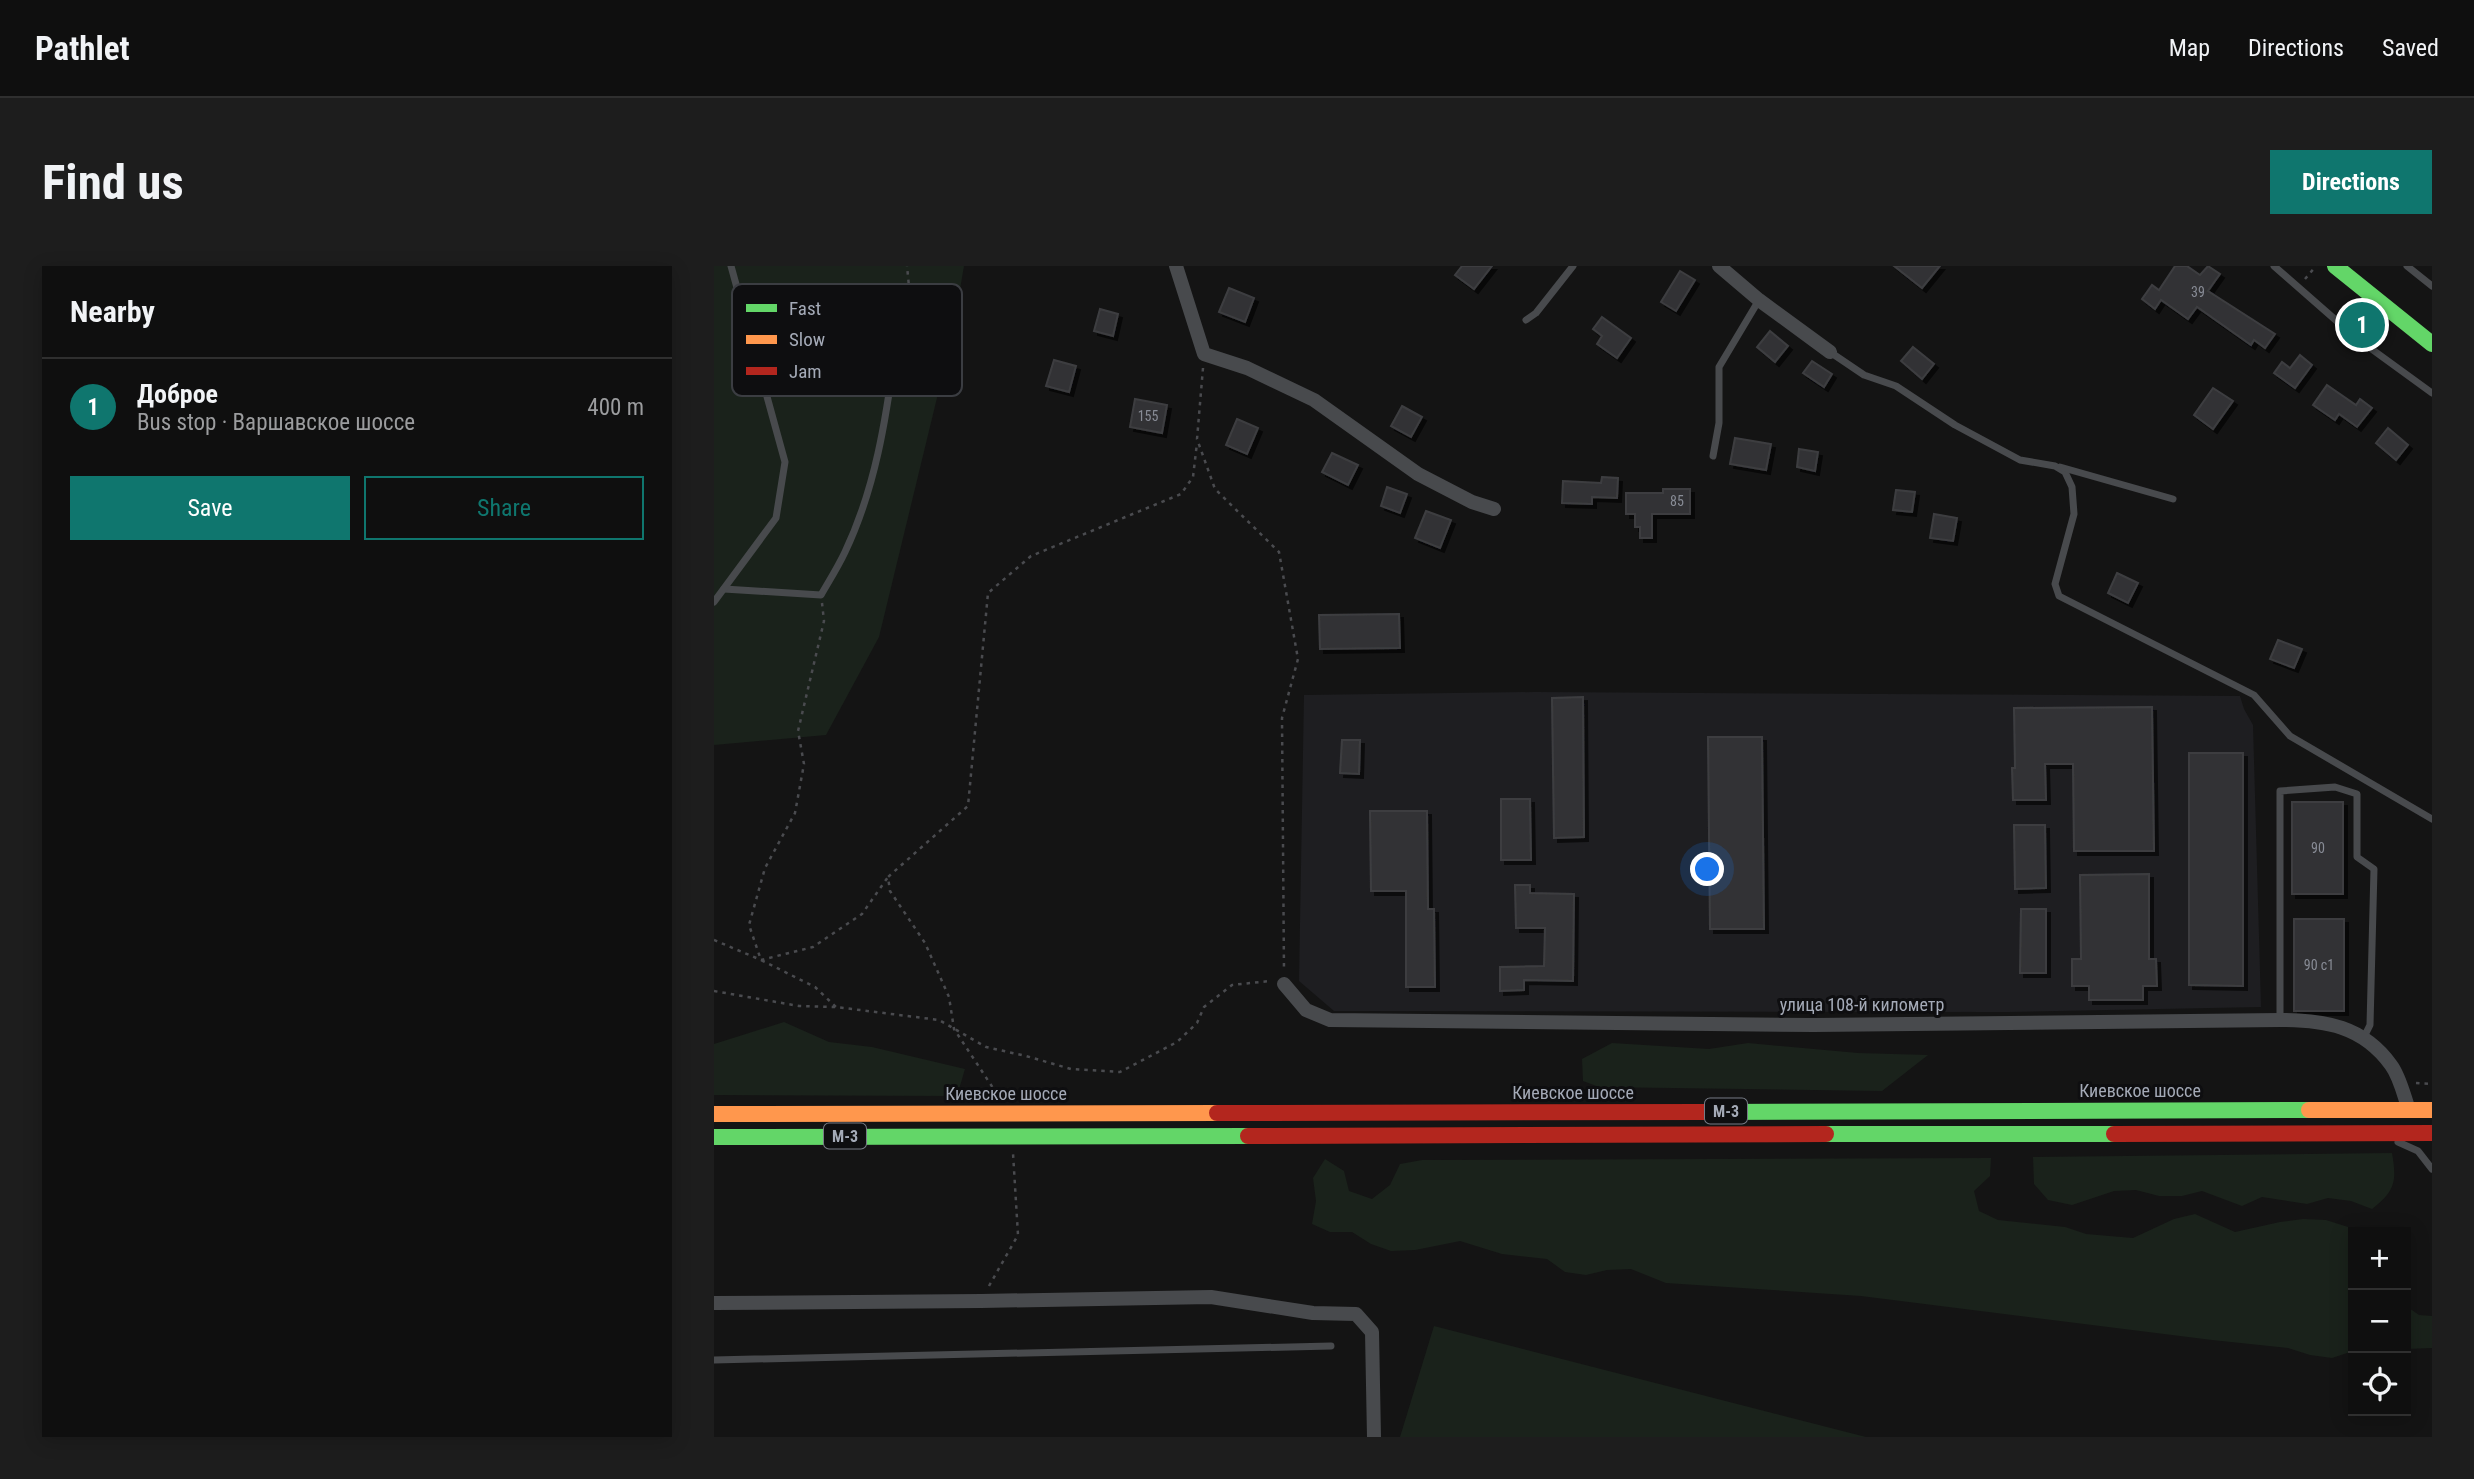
<!DOCTYPE html>
<html lang="en">
<head>
<meta charset="utf-8">
<style>
  body { margin:0; font-family:"Roboto Condensed",sans-serif; background:#1d1d1d; color:#f1f3f6 }
  .controls { position:absolute; right:21px; bottom:21px; display:grid; overflow:hidden; border-radius:0px; box-shadow:0 4px 18px #0003 }
  .controls button { width:63px; height:63px; display:grid; place-items:center; padding:0; border:0; border-bottom:2px solid #2f2f2f; background:#0f0f0f; color:#f1f3f6; font:35px sans-serif }
  .you { position:absolute; left:994px; top:604px; width:24px; height:24px; margin:-18px; border:5px solid #fff; border-radius:50%; background:#1a73e8; box-shadow:0 0 0 10px #1a73e833 }
  .badge { display:grid; place-items:center; width:46px; height:46px; border-radius:50%; background:#0f766e; color:#fff; font-size:23px; font-weight:700 }
  .pin { position:absolute; translate:-50% -50%; border:4px solid #fff; box-shadow:0 2px 7px #0006 }
  .list { margin:0; padding:0; list-style:none }
  h2 { display:flex; justify-content:space-between; align-items:center; height:91px; margin:0; padding:0 28px; font-size:30px }
  h2 small { font-size:23px; font-weight:400; color:#9b9c9e }
  .list li { display:grid; grid-template-columns:46px 1fr auto; gap:21px; align-items:center; box-sizing:border-box; height:98px; padding:0 28px; border-top:2px solid #2f2f2f }
  .list b { display:block; font-size:26px; white-space:nowrap }
  .list p { margin:0; font-size:23px; white-space:nowrap; color:#9b9c9e }
  .list em { font-size:23px; font-style:normal; color:#9b9c9e }
  .actions { display:flex; gap:14px; padding:21px 28px }
  .actions a { flex:1; padding:16px 0; border:2px solid #0f766e; border-radius:0px; text-align:center; font-size:24px; color:#0f766e }
  .actions .main { background:#0f766e; color:#fff }
  .icon { flex:none; width:38px; height:38px; fill:none; stroke:currentColor; stroke-width:2; stroke-linecap:round; stroke-linejoin:round }
  .map { position:relative; flex:none; width:1718px; height:1171px; overflow:hidden; border-radius:0px }
  header { display:flex; align-items:center; gap:42px; box-sizing:border-box; height:98px; padding:0 35px; background:#0f0f0f; border-bottom:2px solid #2f2f2f }
  header strong { font-size:33px }
  nav { display:flex; gap:38px; margin-inline-start:auto; font-size:24px }
  .intro { display:flex; align-items:center; justify-content:space-between; box-sizing:border-box; height:168px; padding:0 42px }
  h1 { margin:0; font-size:49px }
  .button { padding:18px 32px; border-radius:0px; background:#0f766e; color:#fff; font-size:24px; font-weight:700 }
  main { display:flex; gap:42px; padding:0 42px }
  aside { flex:1; background:#0f0f0f; border-radius:0px; box-shadow:0 4px 18px #0003 }
  .map>svg:first-child { display:block }
</style>
</head>
<body>
<header>
<strong>Pathlet</strong>
<nav><a>Map</a><a>Directions</a><a>Saved</a></nav>
</header>
<div class="intro"><h1>Find us</h1><a class="button">Directions</a></div>
<main>
<aside>
<h2>Nearby<small></small></h2>
<ul class="list">
<li><span class="badge">1</span><div><b>Доброе</b><p>Bus stop · Варшавское шоссе</p></div><em>400 m</em></li>
</ul>
<div class="actions"><a class="main">Save</a><a>Share</a></div>
</aside>
<div class="map">
<svg width="1718" height="1171" viewBox="0 0 1718 1171">
  <defs>
    <filter id="shadow"><feDropShadow dx="4" dy="4" stdDeviation="0" flood-color="#0009"/></filter>
  </defs>
  <rect width="100%" height="100%" fill="#141414"/>
  <!-- built -->
  <polygon fill="#1e1e21" points="821,426 1526,430 1530,443 1539,459 1547,741 1294,746 620,745 585,715 590,429"/>
  <!-- green -->
  <g fill="#1a221b">
    <polygon points="0,0 250,0 238,70 165,371 112,469 0,479"/>
    <polygon points="70,756 115,776 158,781 251,803 243,830 0,829 0,778"/>
    <polygon points="898,777 995,783 1034,777 1144,787 1214,789 1168,825 885,821 869,815 868,793"/>
    <path d="M 1678,887 C 1683,916 1681,925 1658,943 L 1637,935 L 1614,932 L 1593,938 L 1548,931 L 1528,940 L 1488,925 L 1468,930 L 1445,930 L 1422,924 L 1400,925 L 1358,939 L 1334,934 L 1320,918 L 1319,891 Z"/>
    <polygon points="1277,892 1276,910 1260,925 1265,945 1284,954 1351,961 1372,968 1419,972 1460,953 1481,948 1521,966 1566,956 1589,953 1612,954 1634,961 1639,973 1639,1085 1618,1092 1596,1089 1574,1082 1498,1074 1147,1030 952,1017 917,1003 893,1004 872,1009 851,1006 833,993 788,988 746,975 701,984 677,985 657,978 638,966 616,966 598,958 602,935 599,912 611,893 630,905 635,925 658,933 676,919 686,898 708,894"/>
    <polygon points="1692,1040 1705,1049 1718,1050 1718,1082 1692,1083"/>
    <polygon points="720,1060 1152,1171 686,1171"/>
  </g>
  <!-- building -->
  <g fill="#333335" stroke="#3d3e41" stroke-width="2" filter="url(#shadow)">
    <polygon points="748,0 778,0 760,23 741,9"/>
    <polygon points="1180,0 1226,0 1208,22"/>
    <polygon points="1461,0 1473,0 1486,9 1494,0 1506,8 1494,25 1561,68 1551,82 1540,74 1537,79 1483,41 1474,53 1447,34 1441,43 1428,33 1438,19 1445,24"/>
    <polygon points="966,5 981,14 962,45 947,36"/>
    <polygon points="515,22 540,32 531,56 505,46"/>
    <polygon points="386,43 404,48 399,70 380,65"/>
    <polygon points="888,51 917,72 903,92 883,78 888,70 879,63"/>
    <polygon points="1056,65 1074,80 1061,96 1043,81"/>
    <polygon points="1199,81 1220,98 1208,113 1187,95"/>
    <polygon points="1586,89 1598,99 1581,122 1560,107 1568,96 1576,102"/>
    <polygon points="340,94 362,100 355,126 332,120"/>
    <polygon points="1098,95 1118,108 1110,121 1089,107"/>
    <polygon points="1613,119 1642,139 1646,133 1658,142 1643,161 1625,148 1621,154 1599,139"/>
    <polygon points="1499,122 1519,135 1499,163 1480,149"/>
    <polygon points="421,133 453,139 448,167 416,161"/>
    <polygon points="688,140 708,151 697,171 677,160"/>
    <polygon points="523,153 544,162 533,188 512,179"/>
    <polygon points="1674,162 1694,179 1682,194 1662,177"/>
    <polygon points="1021,172 1057,178 1052,204 1016,198"/>
    <polygon points="1085,183 1104,186 1101,205 1083,201"/>
    <polygon points="618,187 644,199 634,219 608,206"/>
    <polygon points="888,211 904,212 903,232 878,231 878,238 848,237 849,215 887,217"/>
    <polygon points="673,221 693,228 686,247 667,240"/>
    <polygon points="949,223 976,223 976,248 938,248 938,272 926,272 926,261 921,261 921,248 912,248 912,227 949,227"/>
    <polygon points="1182,224 1201,226 1198,246 1179,244"/>
    <polygon points="712,245 737,254 726,282 701,272"/>
    <polygon points="1220,248 1243,252 1239,275 1216,272"/>
    <polygon points="1403,307 1424,317 1414,337 1394,327"/>
    <polygon points="685,348 686,382 606,383 605,349"/>
    <polygon points="1564,374 1588,383 1580,402 1556,393"/>
    <polygon points="869,431 870,571 840,572 838,432"/>
    <polygon points="1438,441 1440,585 1360,585 1359,498 1331,498 1332,534 1299,534 1298,502 1301,502 1300,442"/>
    <polygon points="994,471 1048,471 1050,663 996,663"/>
    <polygon points="628,474 646,474 645,508 626,507"/>
    <polygon points="1475,487 1529,487 1529,720 1475,719"/>
    <polygon points="787,533 816,533 817,594 787,594"/>
    <rect x="1578" y="536" width="51" height="92"/>
    <polygon points="656,545 713,545 714,643 720,643 721,721 692,721 692,625 657,625"/>
    <polygon points="1300,559 1331,559 1332,622 1301,623"/>
    <polygon points="1435,608 1435,693 1442,693 1443,720 1429,720 1429,734 1375,734 1375,720 1358,720 1358,693 1367,693 1366,609"/>
    <polygon points="801,619 816,619 816,627 860,628 859,715 810,714 810,724 786,725 786,701 830,700 831,662 802,662"/>
    <polygon points="1307,643 1332,643 1332,707 1306,707"/>
    <rect x="1580" y="653" width="50" height="92"/>
  </g>
  <g fill="none" stroke-linecap="round" stroke-linejoin="round">
    <!-- path -->
    <g stroke="#4a4b4f" stroke-width="2.5" stroke-dasharray="3.5 5" stroke-linecap="butt">
      <polyline points="1591,13 1602,0"/>
      <polyline points="184,75 196,31 193,0"/>
      <polyline points="489,102 483,173 501,223 565,286 584,393 568,452 570,705"/>
      <polyline points="108,337 110,355 84,465 90,498 81,547 51,602 35,659 47,694 101,721 122,741"/>
      <polyline points="0,674 47,694 99,681 148,648 174,611"/>
      <polyline points="0,725 85,740 122,741 225,754 272,781 312,790 357,803 406,806 463,776 483,757 490,741 518,719 556,715"/>
      <polyline points="1702,817 1718,818"/>
      <polyline points="283,828 240,763 235,731 211,677 176,625 174,611 254,540 274,327 317,290 467,228 479,211 483,177"/>
      <polyline points="275,1020 304,969 299,887"/>
    </g>
    <!-- lane -->
    <g stroke="#484a4d" stroke-width="7">
      <polyline points="1560,0 1641,71 1718,127"/>
      <polyline points="1693,0 1718,20"/>
      <polyline points="812,54 822,47 859,0"/>
      <polyline points="1116,86 1150,109 1182,120 1241,159 1306,194 1341,200 1351,206 1358,221 1360,248 1341,318 1345,330 1540,429 1576,470 1718,553"/>
      <polyline points="999,190 1005,157 1005,101 1045,34"/>
      <polyline points="1346,201 1459,233"/>
      <path d="M 10,323 L 107,329 C 115,315 124,301 131,286 C 161,223 172,154 181,85"/>
      <polyline points="0,336 62,252 71,196 17,0"/>
      <polyline points="1566,754 1566,525 1621,521 1643,528 1643,591 1660,603 1656,759 1650,771"/>
      <polyline points="1684,876 1704,885 1718,903"/>
      <polyline points="0,1094 617,1080"/>
    </g>
    <!-- street -->
    <g stroke="#484a4d" stroke-width="14">
      <polyline points="462,0 490,88 533,102 600,134 704,208 758,236 780,243"/>
      <polyline points="1005,0 1045,34 1116,86"/>
      <path d="M 570,718 L 592,744 L 616,754 L 1100,759 L 1566,754 C 1611,754 1649,760 1677,799 C 1686,811 1690,830 1695,844"/>
      <polyline points="0,1037 267,1035 497,1031 599,1047 642,1048 658,1066 660,1171"/>
    </g>
    <!-- fast -->
    <g stroke="#63d668" stroke-width="16">
      <polyline points="1621,0 1718,78"/>
      <polyline points="994,846 1595,844"/>
      <polyline points="1112,868 1400,868"/>
      <polyline points="0,871 534,870"/>
    </g>
    <!-- slow -->
    <g stroke="#ff974d" stroke-width="16">
      <polyline points="1595,844 1718,844"/>
      <polyline points="0,848 503,847"/>
    </g>
    <!-- jam -->
    <g stroke="#b3261e" stroke-width="16">
      <polyline points="503,847 994,846"/>
      <polyline points="1400,868 1718,867"/>
      <polyline points="534,870 1112,868"/>
    </g>
  </g>
  <g text-anchor="middle" stroke-width="6" stroke-linejoin="round" paint-order="stroke">
    <!-- number labels -->
    <g font-size="14" fill="#888c96">
      <text x="1484" y="31">39</text>
      <text x="434" y="155">155</text>
      <text x="963" y="240">85</text>
      <text x="1604" y="587">90</text>
      <text x="1605" y="704">90 с1</text>
    </g>
    <!-- shield labels -->
    <g fill="#0e0e10" stroke="#777b85" stroke-width="2">
      <rect x="991" y="832.5" width="42" height="25" rx="5"/>
      <rect x="110" y="857.5" width="42" height="25" rx="5"/>
    </g>
    <g font-size="16" font-weight="bold" fill="#a4aab7">
      <text x="1012" y="851">М-3</text>
      <text x="131" y="876">М-3</text>
    </g>
    <!-- street labels -->
    <g font-size="18" fill="#a4aab7" stroke="#0e0e10">
      <text x="1148" y="745">улица 108-й километр</text>
      <text x="1426" y="831">Киевское шоссе</text>
      <text x="859" y="833">Киевское шоссе</text>
      <text x="292" y="834">Киевское шоссе</text>
    </g>
  </g>
  <!-- legend -->
  <rect x="18" y="18" width="230" height="112" rx="10" fill="#0e0e10" stroke="#3b3d42" stroke-width="2"/>
  <rect x="32" y="38" width="31" height="8" fill="#63d668"/>
  <rect x="32" y="69" width="31" height="9" fill="#ff974d"/>
  <rect x="32" y="101" width="31" height="8" fill="#b3261e"/>
  <g font-size="19" fill="#a4aab7">
    <text x="75" y="49">Fast</text>
    <text x="75" y="80">Slow</text>
    <text x="75" y="112">Jam</text>
  </g>
</svg>
<div class="controls">
<button>+</button>
<button>−</button>
<button><svg class="icon" aria-label="locate" viewBox="0 0 24 24"><circle cx="12" cy="12" r="6"/><path d="M12 2v4M12 18v4M2 12h4M18 12h4"/></svg></button>
</div>
<div class="you"></div>
<div class="pin badge" style="left:1648px;top:59px">1</div>
</div>
</main>
</body>
</html>
